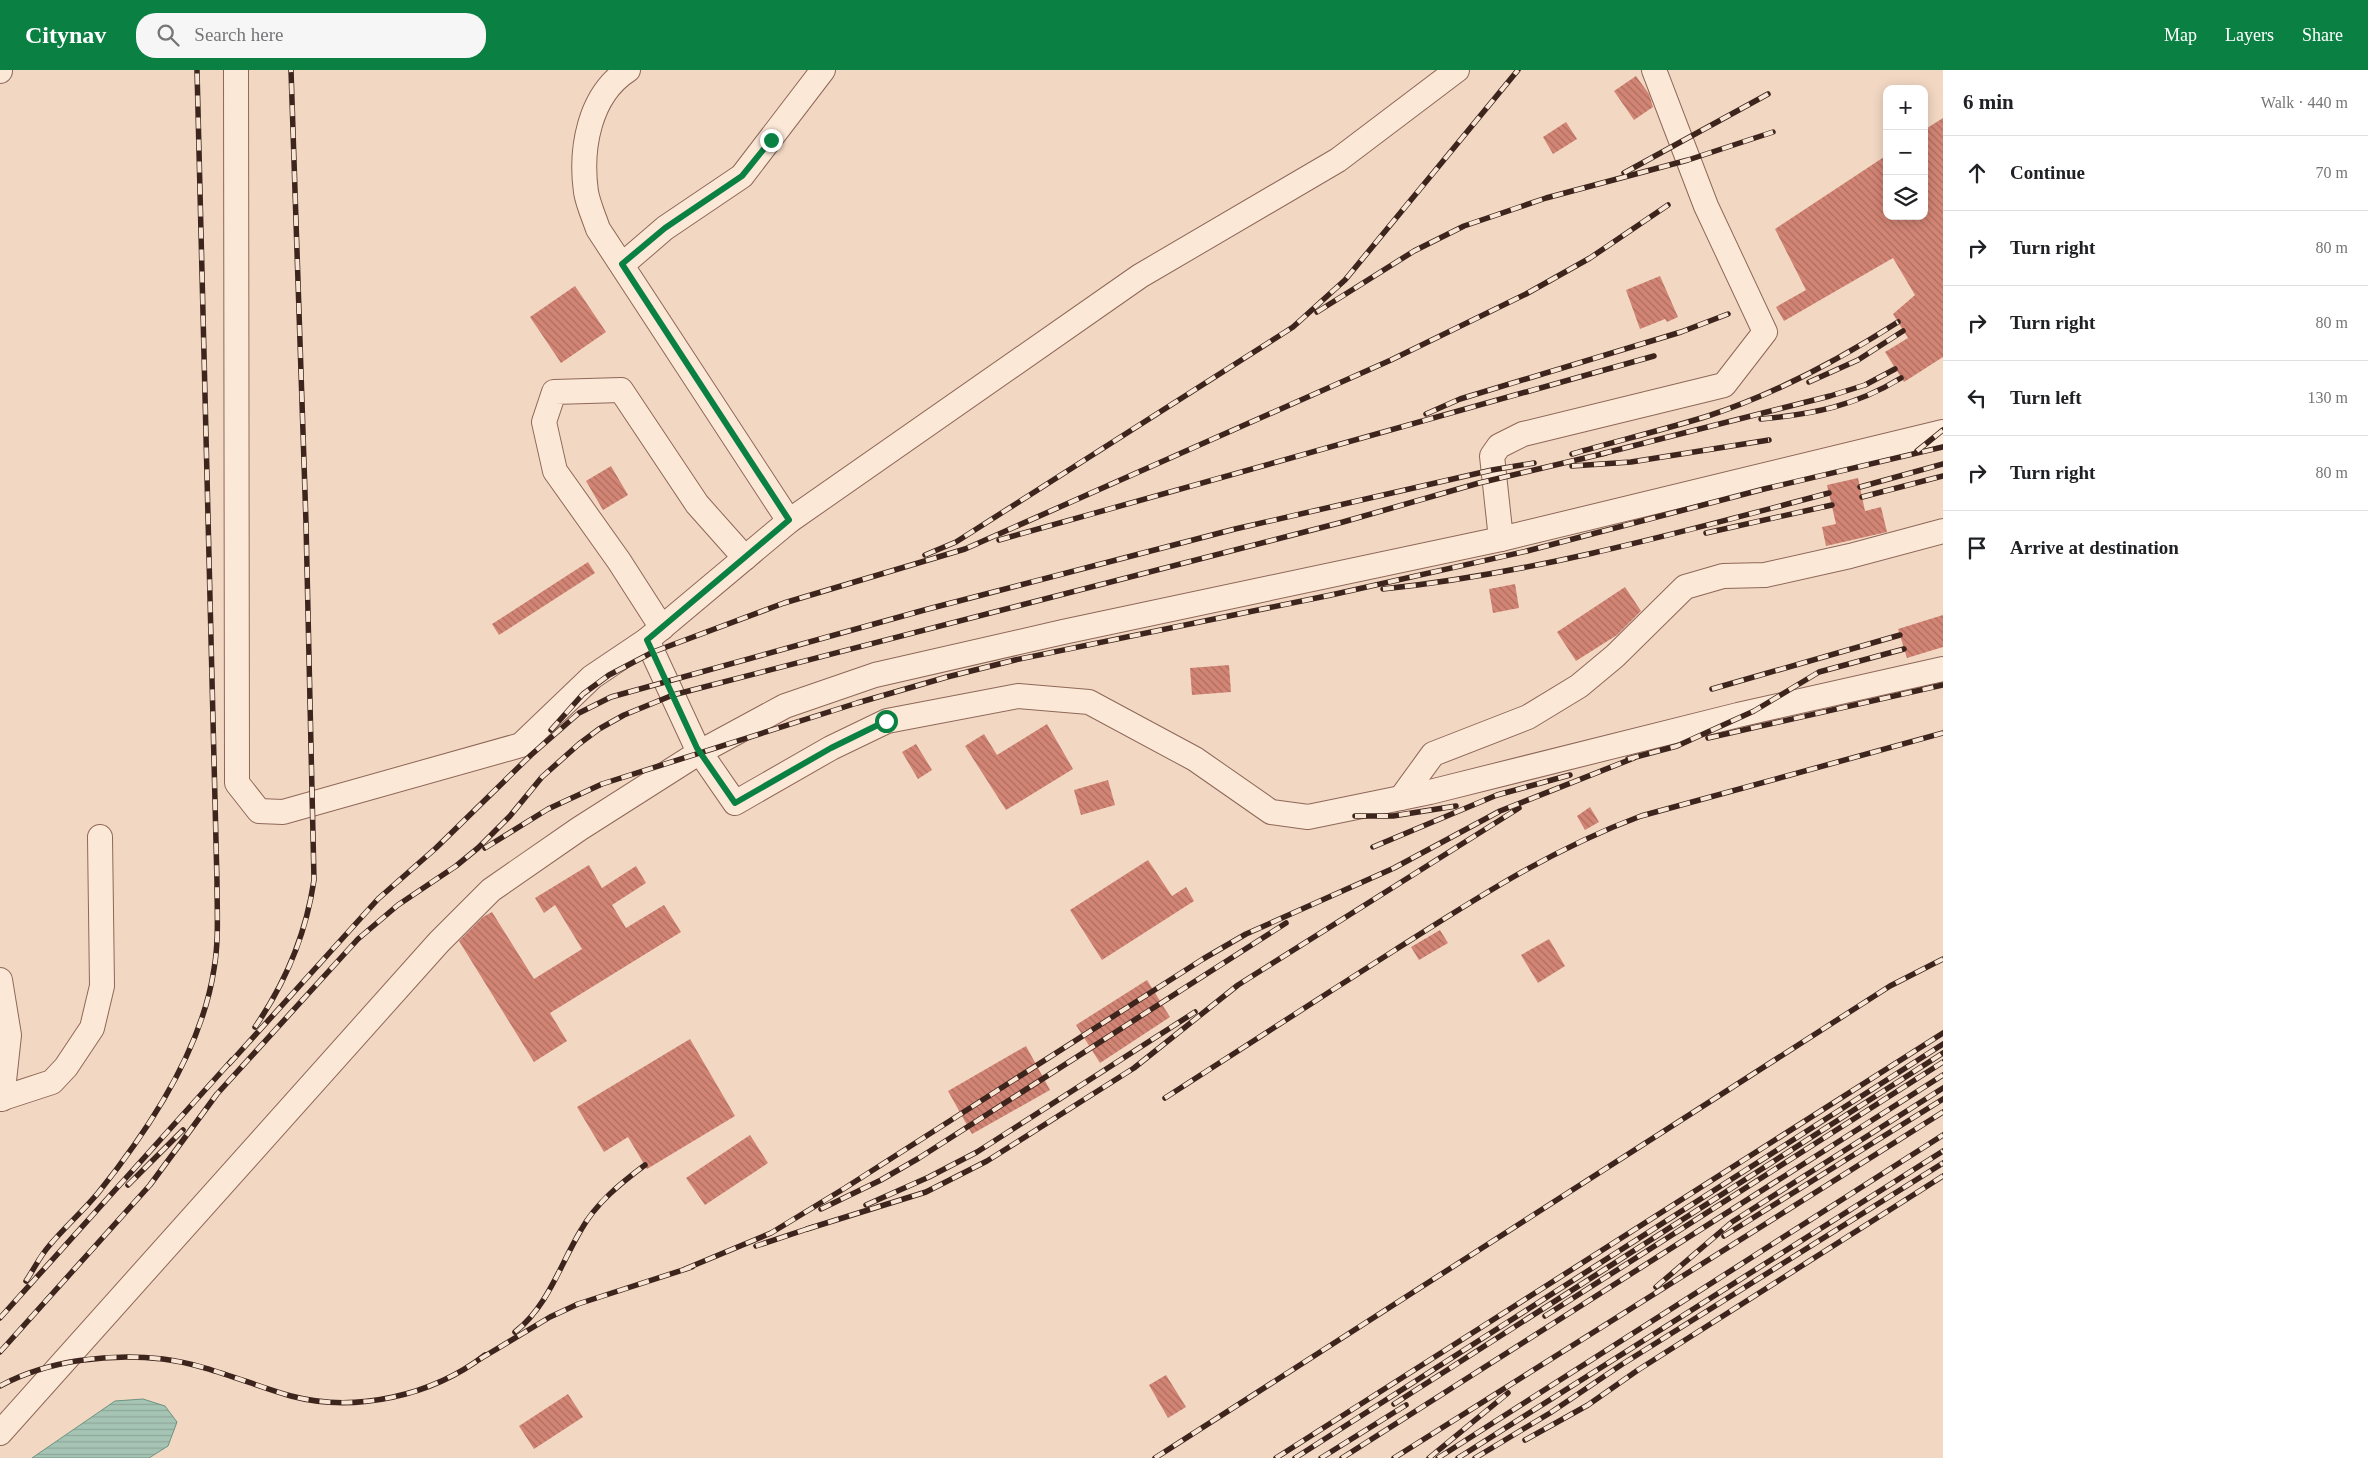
<!DOCTYPE html>
<html lang="en">
<head>
<meta charset="utf-8">
<style>
  body { margin:0; font-family:Georgia,serif; background:#f6f6f6; color:#202124 }
  .controls { position:absolute; right:15px; top:15px; display:grid; overflow:hidden; border-radius:10px; box-shadow:0 2px 12px #0003 }
  .controls button { width:45px; height:45px; display:grid; place-items:center; padding:0; border:0; border-bottom:1px solid #e0e0e0; background:#fff; color:#202124; font:25px sans-serif }
  .stop { position:absolute; width:15px; height:15px; margin:-11px; border:4px solid #0b8043; border-radius:50%; background:#fff }
  .stop.end { background:#0b8043; border-color:#fff; box-shadow:0 1px 5px #0008 }
  .list { margin:0; padding:0; list-style:none }
  h2 { display:flex; justify-content:space-between; align-items:center; height:65px; margin:0; padding:0 20px; font-size:21px }
  h2 small { font-size:16px; font-weight:400; color:#757577 }
  .list li { display:grid; grid-template-columns:32px 1fr auto; gap:15px; align-items:center; box-sizing:border-box; height:75px; padding:0 20px; border-top:1px solid #e0e0e0 }
  .list b { display:block; font-size:19px; white-space:nowrap }
  .list em { font-size:16px; font-style:normal; color:#757577 }
  .icon { flex:none; width:28px; height:28px; fill:none; stroke:currentColor; stroke-width:2; stroke-linecap:round; stroke-linejoin:round }
  .map { position:relative; flex:none; width:1943px; height:1388px; overflow:hidden }
  header { display:flex; align-items:center; gap:30px; box-sizing:border-box; height:70px; padding:0 25px; background:#0b8043; color:#fff }
  header strong { font-size:24px }
  nav { display:flex; gap:28px; margin-inline-start:auto; font-size:18px }
  .search { width:350px; height:45px; background:#f6f6f6; display:flex; align-items:center; gap:12px; box-sizing:border-box; padding:0 18px; border-radius:20px; color:#757577; font-size:19px }
  main { display:flex }
  aside { flex:1; background:#fff }
  .map>svg:first-child { display:block }
</style>
</head>
<body>
<header>
<strong>Citynav</strong>
<div class="search"><svg class="icon" aria-label="search" viewBox="0 0 24 24"><circle cx="10" cy="10" r="6"/><path d="M15 15l6 6"/></svg>Search here</div>
<nav><a>Map</a><a>Layers</a><a>Share</a></nav>
</header>
<main>
<div class="map">
<svg width="1943" height="1388" viewBox="0 0 1943 1388">
  <defs>
    <pattern id="water-rules" width="6" height="5" patternUnits="userSpaceOnUse" patternTransform="scale(1.25)"><rect width="6" height="5" fill="#a5c4b4"/><path d="M0 2.5h6" fill="none" stroke="#8fa89a"/></pattern>
    <pattern id="building-back-hatch" width="6" height="6" patternUnits="userSpaceOnUse" patternTransform="scale(1.25)"><rect width="6" height="6" fill="#d38575"/><path d="M-1 5l2 2M0 0l6 6M5-1l2 2" fill="none" stroke="#ac6d5f"/></pattern>
  </defs>
  <rect width="100%" height="100%" fill="#f2d8c3"/>
  <!-- water -->
  <polygon fill="url(#water-rules)" stroke="#6b9480" points="143,1329 165,1336 177,1352 168,1376 149,1388 32,1388 115,1331"/>
  <!-- building -->
  <g fill="url(#building-back-hatch)">
    <polygon points="1636,6 1649,24 1653,37 1634,50 1614,21"/>
    <polygon points="1943,48 1943,287 1904,312 1885,282 1908,268 1893,244 1915,225 1893,188 1784,251 1776,237 1806,220 1775,159 1887,85 1887,146 1924,146 1924,60"/>
    <polygon points="1566,52 1577,69 1553,84 1543,67"/>
    <polygon points="1660,206 1678,247 1667,252 1665,249 1640,259 1626,220"/>
    <polygon points="575,216 606,262 561,293 530,247"/>
    <polygon points="611,396 628,425 603,440 586,411"/>
    <polygon points="1858,408 1865,441 1881,437 1887,462 1826,476 1822,457 1836,454 1827,415"/>
    <polygon points="588,492 595,503 499,565 492,554"/>
    <polygon points="1515,514 1519,538 1493,543 1489,519"/>
    <polygon points="1625,517 1641,541 1617,565 1576,591 1557,562"/>
    <polygon points="1943,545 1943,577 1907,588 1898,559"/>
    <polygon points="1229,595 1231,622 1192,625 1190,598"/>
    <polygon points="1047,654 1073,699 1006,740 965,676 984,664 997,685"/>
    <polygon points="916,674 932,700 918,709 902,682"/>
    <polygon points="1108,710 1115,735 1081,745 1074,720"/>
    <polygon points="1590,737 1599,752 1585,760 1577,746"/>
    <polygon points="1148,790 1172,826 1186,817 1194,831 1102,890 1070,840"/>
    <polygon points="589,795 602,818 636,796 646,813 612,835 626,858 664,835 681,862 550,943 567,971 534,992 459,871 483,847 492,842 534,909 582,879 555,835 544,843 535,828"/>
    <polygon points="1440,860 1448,873 1419,890 1411,877"/>
    <polygon points="1549,869 1565,896 1538,913 1521,885"/>
    <polygon points="1147,910 1170,947 1100,993 1076,955"/>
    <polygon points="690,969 735,1046 647,1099 628,1067 604,1082 577,1037"/>
    <polygon points="1026,976 1050,1020 972,1064 948,1021"/>
    <polygon points="750,1065 768,1093 705,1135 686,1108"/>
    <polygon points="1166,1305 1186,1337 1168,1348 1149,1315"/>
    <polygon points="568,1324 583,1347 534,1379 519,1356"/>
  </g>
  <g fill="none" stroke-linecap="round" stroke-linejoin="round">
    <defs>
      <g id="minor">
        <polyline points="236,0 237,713 259,741 283,742 521,675 592,607 647,570 789,451 1140,206 1338,90 1457,0"/>
        <path d="M 628,0 C 589,25 580,79 586,122 C 588,134 594,147 598,159 L 789,451"/>
        <polyline points="1654,0 1706,136 1765,262 1724,315 1523,364 1499,376 1492,386 1501,469 1943,362"/>
        <polyline points="0,1 0,0"/>
        <polyline points="622,195 665,158 742,106 823,0"/>
        <polyline points="662,558 619,491 555,401 544,352 554,322 621,320 697,434 745,488"/>
        <polyline points="647,570 697,678 735,733 831,678 887,651 1018,626 1089,632 1195,689 1271,742 1308,747 1430,722 1738,645 1943,599"/>
        <polyline points="1401,728 1433,684 1528,647 1579,616 1615,586 1685,517 1723,506 1765,505 1850,486 1943,461"/>
        <polyline points="0,910 9,965 2,1029"/>
        <polyline points="0,1029 52,1012 66,997 92,958 102,916 100,767"/>
        <polyline points="0,1363 439,872 491,820 579,759 700,682 785,636 875,605 1063,562 1501,469"/>
      </g>
    </defs>
    <!-- minor casing -->
    <use href="#minor" stroke="#8e6758" stroke-width="26"/>
    <!-- minor -->
    <use href="#minor" stroke="#fce8d7" stroke-width="24"/>
    <defs>
      <g id="rail">
        <polyline points="1624,103 1768,24"/>
        <polyline points="1317,242 1414,181 1464,156 1546,128 1688,90 1773,62"/>
        <polyline points="1809,312 1858,290 1903,261"/>
        <polyline points="1426,344 1460,329 1681,262 1728,244"/>
        <path d="M 1761,349 C 1814,344 1855,336 1901,308"/>
        <polyline points="1917,381 1943,360"/>
        <path d="M 1572,384 C 1617,371 1663,360 1708,346 C 1777,323 1837,291 1898,252"/>
        <polyline points="1601,384 1830,326 1865,315 1895,299"/>
        <polyline points="1572,396 1631,392 1769,370"/>
        <polyline points="1860,417 1943,394"/>
        <polyline points="1862,427 1943,406"/>
        <polyline points="1706,463 1832,435"/>
        <polyline points="999,470 1654,286"/>
        <polyline points="925,485 956,472 1293,257 1345,210 1518,0"/>
        <path d="M 1383,519 C 1535,503 1682,462 1829,423"/>
        <polyline points="1712,619 1900,565"/>
        <polyline points="551,660 583,624 609,605 653,582 784,533 965,479 1391,290 1526,224 1590,188 1668,135"/>
        <polyline points="1708,668 1943,615"/>
        <polyline points="1628,689 1677,676 1754,641 1819,602 1904,579"/>
        <polyline points="1355,746 1393,746 1456,736"/>
        <polyline points="1373,777 1497,725 1570,705"/>
        <polyline points="485,778 548,739 602,714 857,633 947,607 1015,590 1331,525 1527,481 1764,419 1943,377"/>
        <path d="M 255,957 C 286,912 306,864 314,810 L 306,453 L 291,0"/>
        <polyline points="229,994 378,829 436,778 531,685 579,643 611,627 928,539 1235,459 1492,400 1534,393"/>
        <path d="M 1165,1028 C 1241,979 1318,929 1395,880 C 1477,828 1550,780 1641,746 L 1943,663"/>
        <polyline points="128,1115 183,1060"/>
        <polyline points="866,1135 929,1107 977,1082 1195,942"/>
        <polyline points="821,1139 881,1110 919,1088 1286,853"/>
        <polyline points="807,1159 926,1122 987,1091 1134,998 1238,915 1519,738"/>
        <polyline points="1724,1166 1943,1029"/>
        <polyline points="756,1176 813,1157"/>
        <polyline points="685,1199 771,1163 845,1118 1203,889 1246,864 1394,798 1500,741 1634,688"/>
        <path d="M 26,1211 C 34,1199 40,1186 49,1176 C 65,1157 83,1141 98,1123 C 148,1061 202,979 214,899 C 219,870 217,841 217,812 L 197,0"/>
        <polyline points="1656,1217 1732,1152 1943,1018"/>
        <polyline points="1545,1246 1943,992"/>
        <polyline points="0,1248 232,990"/>
        <path d="M 515,1262 C 548,1236 560,1195 581,1160 C 596,1133 621,1113 645,1095"/>
        <polyline points="0,1282 150,1115 217,1024 358,869 398,835 456,796 478,778 510,746 542,707 579,674 599,659 624,645 673,625 1343,452 1479,413 1606,383"/>
        <polyline points="480,1289 550,1247 578,1234 692,1197"/>
        <path d="M 0,1316 C 48,1290 110,1283 163,1289 C 205,1294 249,1314 291,1326 C 355,1343 432,1326 485,1285"/>
        <polyline points="1394,1334 1943,983"/>
        <polyline points="1525,1370 1588,1335 1638,1300 1943,1106"/>
        <polyline points="1155,1388 1890,916 1943,889"/>
        <polyline points="1276,1388 1943,963"/>
        <polyline points="1295,1388 1943,974"/>
        <polyline points="1321,1388 1406,1335"/>
        <polyline points="1342,1388 1943,1005"/>
        <polyline points="1394,1388 1943,1042"/>
        <polyline points="1429,1388 1508,1323"/>
        <polyline points="1438,1388 1943,1065"/>
        <polyline points="1458,1388 1943,1081"/>
        <polyline points="1475,1388 1550,1343 1621,1295 1943,1093"/>
      </g>
    </defs>
    <!-- rail casing -->
    <use href="#rail" stroke="#3d251d" stroke-width="5.5"/>
    <!-- rail -->
    <use href="#rail" stroke="#f9e5d3" stroke-width="4" stroke-dasharray="11" stroke-linecap="butt"/>
  </g>
  <g fill="none" stroke-linecap="round" stroke-linejoin="round">
    <!-- route -->
    <polyline stroke="#0b8043" stroke-width="6" points="771,70 742,106 665,158 622,194 789,450 647,570 697,678 735,733 831,678 886,651"/>
  </g>
</svg>
<div class="controls">
<button>+</button>
<button>−</button>
<button><svg class="icon" aria-label="layers" viewBox="0 0 24 24"><path d="M12 4l9 5-9 5-9-5zM3 14l9 5 9-5"/></svg></button>
</div>
<div class="stop" style="left:886px;top:651px"></div>
<div class="stop end" style="left:771px;top:70px"></div>
</div>
<aside>
<h2>6 min<small>Walk · 440 m</small></h2>
<ul class="list">
<li><svg class="icon" aria-label="ahead" viewBox="0 0 24 24"><path d="M12 20V5M6 11l6-6 6 6"/></svg><div><b>Continue</b></div><em>70 m</em></li>
<li><svg class="icon" aria-label="right" viewBox="0 0 24 24"><path d="M7 20v-9h11M14 6l5 5-5 5"/></svg><div><b>Turn right</b></div><em>80 m</em></li>
<li><svg class="icon" aria-label="right" viewBox="0 0 24 24"><path d="M7 20v-9h11M14 6l5 5-5 5"/></svg><div><b>Turn right</b></div><em>80 m</em></li>
<li><svg class="icon" aria-label="left" viewBox="0 0 24 24"><path d="M17 20v-9H6M10 6l-5 5 5 5"/></svg><div><b>Turn left</b></div><em>130 m</em></li>
<li><svg class="icon" aria-label="right" viewBox="0 0 24 24"><path d="M7 20v-9h11M14 6l5 5-5 5"/></svg><div><b>Turn right</b></div><em>80 m</em></li>
<li><svg class="icon" aria-label="arrive" viewBox="0 0 24 24"><path d="M6 21V4h12l-3 4 3 4H6"/></svg><div><b>Arrive at destination</b></div></li>
</ul>
</aside>
</main>
</body>
</html>
